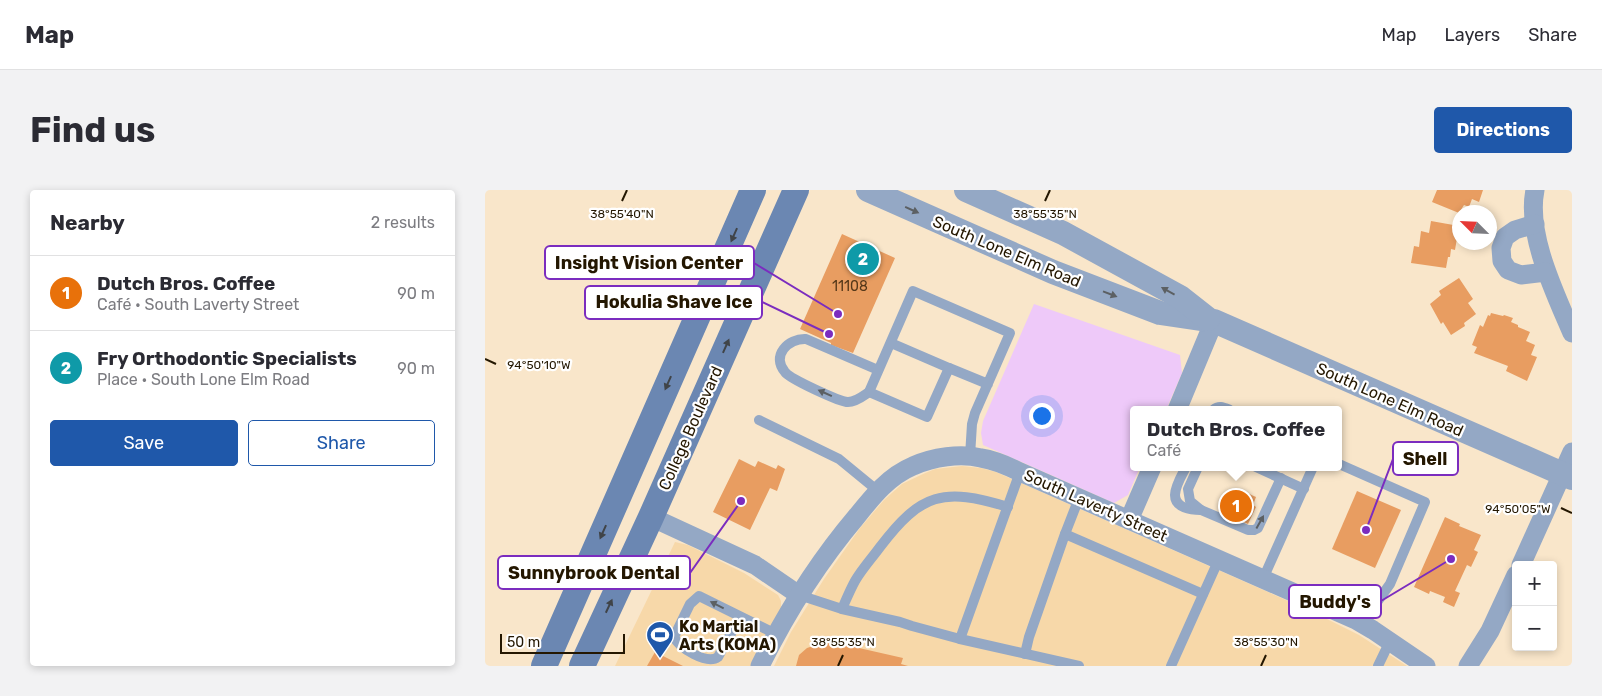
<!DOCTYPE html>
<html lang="en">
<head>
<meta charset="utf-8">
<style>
  body { margin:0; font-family:Rubik,sans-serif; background:#f2f2f3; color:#2b2b33 }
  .controls { position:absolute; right:15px; bottom:15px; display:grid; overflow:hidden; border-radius:5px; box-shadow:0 2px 8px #0003 }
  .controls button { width:45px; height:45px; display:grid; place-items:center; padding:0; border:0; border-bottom:1px solid #e1e1e2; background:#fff; color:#2b2b33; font:25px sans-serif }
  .compass { position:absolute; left:967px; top:15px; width:45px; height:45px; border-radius:50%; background:#fff; box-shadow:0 2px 8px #0003; rotate:294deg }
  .scale { position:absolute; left:15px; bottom:12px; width:125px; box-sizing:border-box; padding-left:5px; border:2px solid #241701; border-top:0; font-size:14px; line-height:18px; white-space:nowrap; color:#241701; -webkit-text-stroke:4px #fff; paint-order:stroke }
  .you { position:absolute; left:556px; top:225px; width:18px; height:18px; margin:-12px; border:4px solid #fff; border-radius:50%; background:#1a73e8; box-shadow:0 0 0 8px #1a73e833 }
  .badge { display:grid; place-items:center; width:32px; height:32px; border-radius:50%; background:#1f58aa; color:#fff; font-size:16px; font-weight:700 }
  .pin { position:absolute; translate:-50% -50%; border:2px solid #fff; box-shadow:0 1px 5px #0006 }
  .popup { position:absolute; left:645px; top:216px; width:212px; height:65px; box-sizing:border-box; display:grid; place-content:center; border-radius:5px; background:#fff; filter:drop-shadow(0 1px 4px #0005); font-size:16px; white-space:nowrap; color:#7c7c81 }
  .popup b { font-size:19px; color:#2b2b33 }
  .popup::after { content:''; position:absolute; left:50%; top:100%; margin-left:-10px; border:10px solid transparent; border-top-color:#fff }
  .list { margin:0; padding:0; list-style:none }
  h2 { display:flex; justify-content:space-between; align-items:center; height:65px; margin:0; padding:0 20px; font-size:21px }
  h2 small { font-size:16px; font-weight:400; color:#7c7c81 }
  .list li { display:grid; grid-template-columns:32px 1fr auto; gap:15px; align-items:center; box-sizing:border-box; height:75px; padding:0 20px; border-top:1px solid #e1e1e2 }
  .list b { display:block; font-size:19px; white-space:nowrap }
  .list p { margin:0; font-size:16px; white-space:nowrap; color:#7c7c81 }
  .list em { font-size:16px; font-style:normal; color:#7c7c81 }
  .actions { display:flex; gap:10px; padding:15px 20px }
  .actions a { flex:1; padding:11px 0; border:1px solid #1f58aa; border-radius:5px; text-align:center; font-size:18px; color:#1f58aa }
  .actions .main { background:#1f58aa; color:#fff }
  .map { position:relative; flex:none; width:1087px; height:476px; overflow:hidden; border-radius:5px }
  header { display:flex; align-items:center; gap:30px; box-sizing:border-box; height:70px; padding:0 25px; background:#fff; border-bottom:1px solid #e1e1e2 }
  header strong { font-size:24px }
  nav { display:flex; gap:28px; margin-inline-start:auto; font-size:18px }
  .intro { display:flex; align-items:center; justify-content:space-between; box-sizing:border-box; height:120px; padding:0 30px }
  h1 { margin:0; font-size:35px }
  .button { padding:12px 22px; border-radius:5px; background:#1f58aa; color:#fff; font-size:18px; font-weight:700 }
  main { display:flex; gap:30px; padding:0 30px }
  aside { flex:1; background:#fff; border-radius:5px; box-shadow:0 2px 8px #0003 }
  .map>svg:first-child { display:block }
</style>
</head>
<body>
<header>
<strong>Map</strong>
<nav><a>Map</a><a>Layers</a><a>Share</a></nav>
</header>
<div class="intro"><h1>Find us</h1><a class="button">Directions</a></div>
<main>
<aside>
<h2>Nearby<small>2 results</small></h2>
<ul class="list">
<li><span class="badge" style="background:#e8710a">1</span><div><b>Dutch Bros. Coffee</b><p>Café · South Laverty Street</p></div><em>90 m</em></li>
<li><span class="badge" style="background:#0f9aa8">2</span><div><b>Fry Orthodontic Specialists</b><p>Place · South Lone Elm Road</p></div><em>90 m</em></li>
</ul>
<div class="actions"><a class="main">Save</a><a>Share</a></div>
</aside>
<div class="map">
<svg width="1087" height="476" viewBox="0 0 1087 476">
  <rect width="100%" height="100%" fill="#f9e6ca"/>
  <!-- built -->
  <g fill="#f7d8a9">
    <polygon points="477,276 496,278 511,282 826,421 874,445 922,476 289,476 306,442 339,389 375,338 399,310 417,294 438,284 450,279"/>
    <polygon points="190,352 203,355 259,383 293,405 296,411 296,418 266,476 130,476"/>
  </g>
  <!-- green -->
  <polygon fill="#eec9f9" points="549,114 695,165 697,183 681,220 648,220 648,277 655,277 643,305 629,313 498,255 496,243 498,231"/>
  <!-- building -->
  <g fill="#e89d61">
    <polygon points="952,0 998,0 994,12 987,9 984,17 979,15 974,23 947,12"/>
    <polygon points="946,31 974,36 970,60 966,59 965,67 963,67 961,78 926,73 929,56 934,57 936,41 944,43"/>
    <polygon points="357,44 410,68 368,163 346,155 346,153 315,139"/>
    <polygon points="974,88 988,109 983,113 991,124 979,133 980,136 966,145 958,132 956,134 945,114 956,105 954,101"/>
    <polygon points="1006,123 1018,126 1019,125 1028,128 1026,132 1033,135 1033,137 1045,142 1041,151 1050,155 1046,165 1052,167 1042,191 1021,181 1023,176 989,163 992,157 987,155 995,135 998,137 1003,125 1005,126"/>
    <polygon points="254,269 270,277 273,271 291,279 293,275 300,279 292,301 285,298 265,340 228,322"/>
    <polygon points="753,299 771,307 768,315 771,317 763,334 740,323 742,320 733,317 740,302 750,306"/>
    <polygon points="872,301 916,320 890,378 847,359"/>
    <polygon points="960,327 975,334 974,336 996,345 989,360 993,362 986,377 982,375 970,401 975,403 969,417 958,412 960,407 945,401 944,404 929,397"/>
    <polygon points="354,448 376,452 374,458 418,468 416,474 423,476 311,476 314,465 322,458 334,454 336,450 353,453"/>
    <polygon points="170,462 198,476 162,476"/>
  </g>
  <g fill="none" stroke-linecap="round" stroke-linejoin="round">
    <!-- service -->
    <g stroke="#94a8c5" stroke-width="10">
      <polyline points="406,153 464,178"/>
      <path d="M 384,202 C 378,206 371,212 363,212 C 355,212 305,189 300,182 C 286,166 303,148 321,149 L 393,180"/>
      <path d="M 728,220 C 734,215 738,217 745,220"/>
      <polyline points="274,230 354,269 393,301"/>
      <polyline points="485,266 487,234 490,223 525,143 428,101 384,202 442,227 464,178 503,194"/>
      <polyline points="854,274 940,312 905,394 877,433"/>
      <path d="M 701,277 C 697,285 690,296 690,305 C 690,318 706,320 716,320"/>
      <polyline points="713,277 703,299 705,311 716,320 763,340 769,340 773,338 796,288"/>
      <polyline points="771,277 819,299"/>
      <polyline points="580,344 718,404"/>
      <polyline points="778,389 828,277"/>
      <polyline points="314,405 357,419 415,432 427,436 475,449 594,476"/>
      <path d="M 357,419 C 361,410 365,400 370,391 C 377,379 387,368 395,357 C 436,303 458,297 523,317"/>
      <path d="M 257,428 L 249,438 L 233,467 C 222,475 194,458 189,447 L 205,414 L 214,406 L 291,444"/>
      <polyline points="475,449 535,282"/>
      <polyline points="540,464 544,447 580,344 594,308"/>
      <polyline points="686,476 734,369"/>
      <polyline points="893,476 905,451"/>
    </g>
    <!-- minor -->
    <g stroke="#94a8c5" stroke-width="19">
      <path d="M 1050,0 C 1041,44 1070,103 1087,143"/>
      <polyline points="1050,34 1030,40 1020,47 1016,58 1017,71 1023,80 1036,85 1061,82"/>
      <polyline points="692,220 729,131"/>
      <polyline points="166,327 270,375 314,405"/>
      <polyline points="644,330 667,277"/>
      <polyline points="1036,375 1087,262"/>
      <path d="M 275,476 C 301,423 334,371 372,326 C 388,306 404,286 428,276 C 448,267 475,263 496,268 C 509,270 523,276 535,282 L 871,430 L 888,440 L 941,476"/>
      <polyline points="983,476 1005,441 1031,385"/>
    </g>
    <!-- tertiary -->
    <g stroke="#94a8c5" stroke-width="24">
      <polyline points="383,0 568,82 675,123 729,131 1087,288"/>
      <polyline points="481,0 578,43 695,107 723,129"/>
    </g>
    <!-- secondary -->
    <g stroke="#6b87b2" stroke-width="26">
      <polyline points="59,476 268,0"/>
      <polyline points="97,476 166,327 311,0"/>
    </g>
  </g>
  <!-- one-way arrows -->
  <defs><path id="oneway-solid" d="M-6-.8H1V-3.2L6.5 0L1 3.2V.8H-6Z" transform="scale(1.25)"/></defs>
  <g fill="#5c6063">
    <use href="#oneway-solid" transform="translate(427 20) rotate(24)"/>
    <use href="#oneway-solid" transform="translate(683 101) rotate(-151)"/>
    <use href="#oneway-solid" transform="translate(625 104) rotate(21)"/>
    <use href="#oneway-solid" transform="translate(340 203) rotate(-156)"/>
    <use href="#oneway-solid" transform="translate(775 332) rotate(-61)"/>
    <use href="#oneway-solid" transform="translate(232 415) rotate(-153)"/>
  </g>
  <g fill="#404448">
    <use href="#oneway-solid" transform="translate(249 45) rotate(114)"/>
    <use href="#oneway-solid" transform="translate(241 156) rotate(-66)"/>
    <use href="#oneway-solid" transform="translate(183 193) rotate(114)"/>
    <use href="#oneway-solid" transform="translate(118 342) rotate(114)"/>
    <use href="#oneway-solid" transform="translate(124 416) rotate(-65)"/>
  </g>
  <!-- ticks -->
  <path fill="none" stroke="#241701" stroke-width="2" d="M 137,11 L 142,0M 560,11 L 565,0M 0,169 L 11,174M 1076,318 L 1087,323M 353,476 L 358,465M 776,476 L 781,465"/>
  <!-- icons -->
  <defs>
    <symbol id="stadium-pin" viewBox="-11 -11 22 30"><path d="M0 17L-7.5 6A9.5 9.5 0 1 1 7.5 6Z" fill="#1f58aa" stroke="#fff"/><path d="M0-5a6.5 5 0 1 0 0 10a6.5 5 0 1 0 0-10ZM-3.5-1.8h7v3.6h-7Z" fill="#fff"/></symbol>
  </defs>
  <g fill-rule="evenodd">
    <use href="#stadium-pin" x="159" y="429" width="32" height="43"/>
  </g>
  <g text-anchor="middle" stroke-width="4.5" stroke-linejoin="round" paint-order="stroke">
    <!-- number labels -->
    <g font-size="14" fill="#553819">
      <text x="365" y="101">11108</text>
    </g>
    <!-- street labels -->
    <g font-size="16" fill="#241701" stroke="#fff">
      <text transform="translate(522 61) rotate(23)" y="6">South Lone Elm Road</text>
      <text transform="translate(905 209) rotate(24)" y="6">South Lone Elm Road</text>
      <text transform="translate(205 238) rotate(-66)" y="6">College Boulevard</text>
      <text transform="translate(611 315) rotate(24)" y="6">South Laverty Street</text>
    </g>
    <!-- poi labels -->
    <g font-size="16" font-weight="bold" fill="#241701" stroke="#fff" text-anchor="start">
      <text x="194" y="442">Ko Martial<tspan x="194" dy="18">Arts (KOMA)</tspan></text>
    </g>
  </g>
  <g font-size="12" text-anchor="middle" fill="#241701" stroke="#fff" stroke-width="4.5" stroke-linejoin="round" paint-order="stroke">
    <text x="137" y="28">38°55'40"N</text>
    <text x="560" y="28">38°55'35"N</text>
    <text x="54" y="179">94°50'10"W</text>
    <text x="1033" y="323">94°50'05"W</text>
    <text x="358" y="456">38°55'35"N</text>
    <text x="781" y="456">38°55'30"N</text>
  </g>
  <!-- callouts -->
  <path fill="none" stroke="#7b2cbf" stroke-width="2" d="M353 124L269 73M344 144L277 112M881 340L908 269M256 311L205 383M966 369L896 411"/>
  <g fill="#7b2cbf" stroke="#fff" stroke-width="2">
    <circle cx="353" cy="124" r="5"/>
    <circle cx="344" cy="144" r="5"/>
    <circle cx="881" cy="340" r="5"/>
    <circle cx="256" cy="311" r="5"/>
    <circle cx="966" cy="369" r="5"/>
  </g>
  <g fill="#fff" stroke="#7b2cbf" stroke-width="2">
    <rect x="60" y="56" width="209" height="33" rx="5"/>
    <rect x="100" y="96" width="177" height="33" rx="5"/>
    <rect x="908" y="252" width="65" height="33" rx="5"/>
    <rect x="13" y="366" width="192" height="33" rx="5"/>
    <rect x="804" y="395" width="92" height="33" rx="5"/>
  </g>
  <g font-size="18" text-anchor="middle" font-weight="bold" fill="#241701">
    <text x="164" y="79">Insight Vision Center</text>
    <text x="189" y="118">Hokulia Shave Ice</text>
    <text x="940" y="275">Shell</text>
    <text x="109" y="389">Sunnybrook Dental</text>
    <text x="850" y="418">Buddy's</text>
  </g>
</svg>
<div class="controls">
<button>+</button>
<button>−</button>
</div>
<svg class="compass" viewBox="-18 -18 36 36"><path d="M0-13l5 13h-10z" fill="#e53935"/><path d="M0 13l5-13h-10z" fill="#7c7c81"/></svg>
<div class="scale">50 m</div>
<div class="you"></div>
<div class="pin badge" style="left:751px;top:316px;background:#e8710a">1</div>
<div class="popup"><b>Dutch Bros. Coffee</b>Café</div>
<div class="pin badge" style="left:378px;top:69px;background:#0f9aa8">2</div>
</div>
</main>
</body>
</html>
